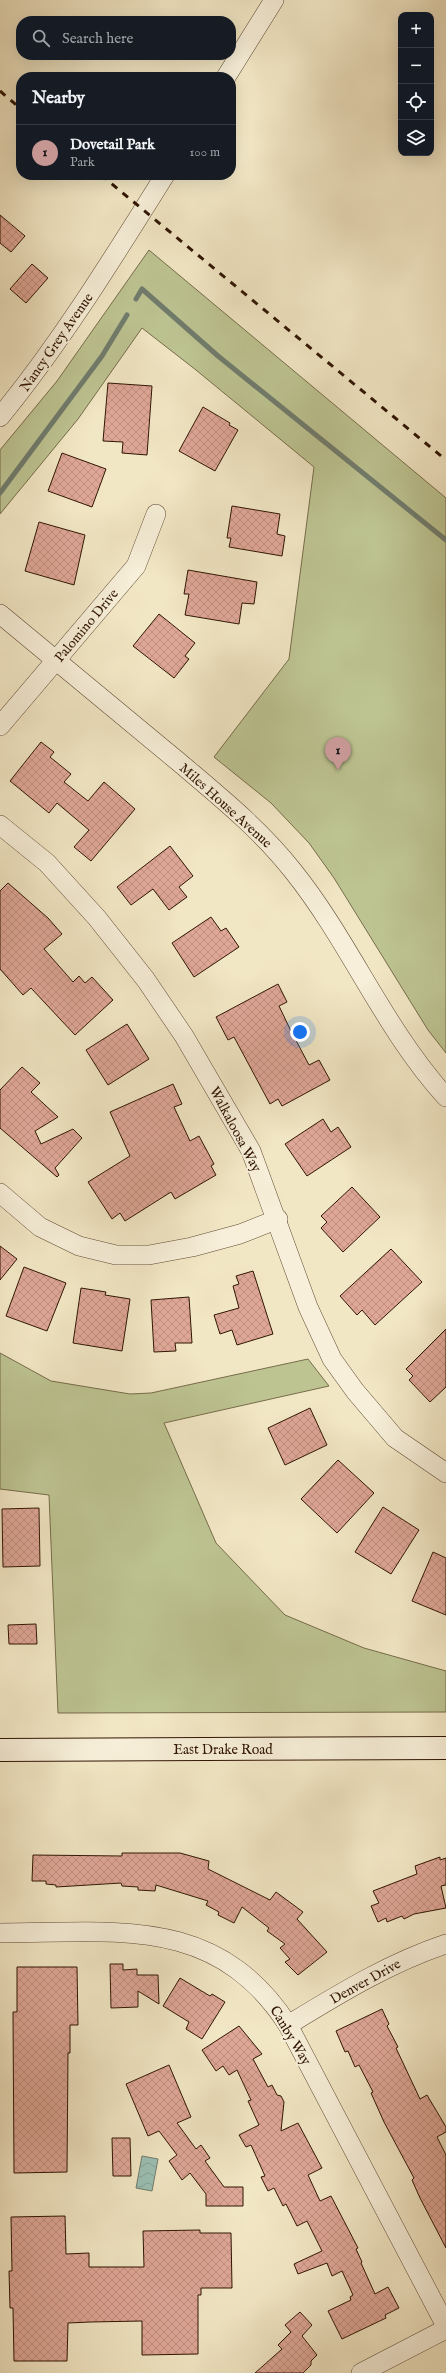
<!DOCTYPE html>
<html lang="en">
<head>
<meta charset="utf-8">
<style>
  body { margin:0; font-family:"IM FELL English",serif; background:#242831; color:#f1f3f6 }
  .controls { position:absolute; right:12px; top:12px; display:grid; overflow:hidden; border-radius:8px; box-shadow:0 4px 16px #0002 }
  .controls button { width:36px; height:36px; display:grid; place-items:center; padding:0; border:0; border-bottom:1px solid #363941; background:#171b24; color:#f1f3f6; font:20px sans-serif }
  .you { position:absolute; left:300px; top:1032px; width:14px; height:14px; margin:-10px; border:3px solid #fff; border-radius:50%; background:#1a73e8; box-shadow:0 0 0 6px #1a73e833 }
  .badge { display:grid; place-items:center; width:26px; height:26px; border-radius:50%; background:#c59692; color:#111; font-size:13px; font-weight:700 }
  .pin { position:absolute; translate:-50% -33px; filter:drop-shadow(0 1px 2px #0008) }
  .pin::after { content:''; position:absolute; top:21px; width:14px; height:12px; background:inherit; clip-path:polygon(0 0,100% 0,50% 100%) }
  .list { margin:0; padding:0; list-style:none }
  h2 { display:flex; justify-content:space-between; align-items:center; height:52px; margin:0; padding:0 16px; font-size:17px }
  h2 small { font-size:13px; font-weight:400; color:#9ea1a6 }
  .list li { display:grid; grid-template-columns:26px 1fr auto; gap:12px; align-items:center; box-sizing:border-box; height:56px; padding:0 16px; border-top:1px solid #363941 }
  .list b { display:block; font-size:15px; white-space:nowrap }
  .list p { margin:0; font-size:13px; white-space:nowrap; color:#9ea1a6 }
  .list em { font-size:13px; font-style:normal; color:#9ea1a6 }
  .icon { flex:none; width:22px; height:22px; fill:none; stroke:currentColor; stroke-width:2; stroke-linecap:round; stroke-linejoin:round }
  .map { position:relative; flex:none; width:446px; height:2373px; overflow:hidden }
  .search { position:absolute; background:#171b24; box-shadow:0 4px 16px #0002; left:16px; top:16px; width:220px; height:44px; display:flex; align-items:center; gap:10px; box-sizing:border-box; padding:0 14px; border-radius:16px; color:#9ea1a6; font-size:15px }
  .panel { position:absolute; background:#171b24; box-shadow:0 4px 16px #0002; left:16px; top:72px; width:220px; height:108px; border-radius:16px }
  .map>svg:first-child { display:block }
</style>
</head>
<body>
<div class="map">
<svg width="446" height="2373" viewBox="0 0 446 2373">
  <defs>
    <pattern id="water-waves" width="16" height="10" patternUnits="userSpaceOnUse"><rect width="16" height="10" fill="#9bc0b4"/><path d="M0 5q4-4 8 0t8 0" fill="none" stroke="#86a499"/></pattern>
    <pattern id="building-cross-hatch" width="8" height="8" patternUnits="userSpaceOnUse"><rect width="8" height="8" fill="#dfa797"/><path d="M0 0l8 8M0 8l8-8" fill="none" stroke="#c08f80"/></pattern>
  </defs>
  <rect width="100%" height="100%" fill="#f2e7c5"/>
  <filter id="stains"><feTurbulence type="fractalNoise" baseFrequency=".005" numOctaves="4"/><feColorMatrix values="0 0 0 0 .2 0 0 0 0 .09 0 0 0 0 .02 0 0 0 .5 -.17"/></filter>
  <radialGradient id="worn" r=".72"><stop offset=".6" stop-color="#630" stop-opacity="0"/><stop offset="1" stop-color="#630" stop-opacity=".3"/></radialGradient>
  <!-- park -->
  <g fill="#bdc492" stroke="#766c4a">
    <polygon points="149,250 446,498 446,1053 428,1030 334,878 309,843 271,803 214,757 289,659 314,467 196,370 142,328 78,419 0,514 0,450 57,381"/>
    <polygon points="0,1353 51,1381 130,1394 151,1393 308,1359 329,1386 164,1423 216,1543 285,1615 364,1648 446,1671 446,1712 58,1713 49,1495 0,1489"/>
  </g>
  <!-- water -->
  <polygon fill="url(#water-waves)" stroke="#707c6d" points="142,2156 158,2159 152,2191 136,2188"/>
  <g fill="none" stroke-linecap="round" stroke-linejoin="round">
    <!-- stream -->
    <g stroke="#707c6d" stroke-width="5">
      <polyline points="136,299 142,289 218,356 446,540"/>
      <polyline points="0,493 102,356 127,315"/>
    </g>
  </g>
  <!-- building -->
  <g fill="url(#building-cross-hatch)" stroke="#301503">
    <polygon points="0,215 25,236 11,252 0,243"/>
    <polygon points="32,264 48,278 26,303 10,289"/>
    <polygon points="108,383 152,386 147,455 122,453 123,442 103,441"/>
    <polygon points="203,407 230,423 229,425 238,430 215,471 179,451"/>
    <polygon points="62,453 106,469 92,507 48,491"/>
    <polygon points="232,506 280,514 277,534 285,536 282,556 229,547 231,538 227,538"/>
    <polygon points="39,522 85,535 74,585 25,571"/>
    <polygon points="188,570 257,582 254,604 242,603 239,624 185,615 189,594 184,594"/>
    <polygon points="159,614 195,643 185,656 189,659 174,678 133,646"/>
    <polygon points="41,742 54,752 50,757 71,774 64,782 88,801 104,782 135,809 91,861 74,847 89,830 57,803 49,813 10,781"/>
    <polygon points="170,846 193,876 179,887 187,897 169,910 153,889 131,905 117,887"/>
    <polygon points="8,883 48,918 62,934 44,949 73,982 79,976 85,983 92,977 113,1000 75,1035 31,988 23,995 0,969 0,891"/>
    <polygon points="211,917 221,931 226,928 239,947 194,977 172,943"/>
    <polygon points="278,984 287,1002 279,1006 290,1029 309,1065 319,1060 330,1080 282,1106 278,1099 270,1104 234,1037 228,1040 216,1017"/>
    <polygon points="127,1024 149,1059 108,1085 86,1050"/>
    <polygon points="22,1067 40,1083 31,1092 58,1117 35,1131 41,1144 73,1129 82,1138 55,1168 59,1175 57,1177 0,1128 0,1090"/>
    <polygon points="173,1084 182,1104 174,1107 190,1141 199,1136 214,1164 211,1166 216,1175 175,1199 171,1192 125,1221 120,1213 112,1219 88,1182 130,1156 110,1112"/>
    <polygon points="323,1119 331,1132 338,1127 351,1147 307,1176 285,1144"/>
    <polygon points="352,1187 380,1217 343,1252 321,1228 327,1222 321,1216"/>
    <polygon points="0,1246 17,1259 0,1280"/>
    <polygon points="391,1249 422,1282 375,1325 362,1310 357,1315 340,1296"/>
    <polygon points="24,1267 66,1283 47,1331 6,1316"/>
    <polygon points="253,1271 273,1334 237,1345 232,1330 220,1334 214,1315 239,1308 233,1286 239,1284 236,1276"/>
    <polygon points="81,1288 106,1292 105,1295 130,1299 122,1351 73,1343"/>
    <polygon points="189,1297 192,1343 175,1343 176,1351 154,1352 151,1300"/>
    <polygon points="446,1329 446,1387 430,1402 409,1380 413,1376 406,1369"/>
    <polygon points="310,1408 327,1445 285,1465 268,1428"/>
    <polygon points="338,1460 374,1493 337,1533 301,1499"/>
    <polygon points="383,1507 419,1530 391,1574 355,1552"/>
    <polygon points="39,1508 40,1566 3,1567 2,1509"/>
    <polygon points="433,1552 446,1558 446,1615 412,1601"/>
    <polygon points="36,1624 37,1644 9,1644 8,1625"/>
    <polygon points="122,1853 180,1853 209,1861 208,1869 270,1900 276,1892 303,1912 297,1919 327,1952 298,1975 285,1962 290,1959 280,1948 285,1944 267,1931 269,1928 242,1907 234,1923 218,1915 219,1912 206,1905 208,1901 156,1885 155,1891 138,1890 138,1887 122,1886 121,1883 56,1887 56,1885 46,1884 46,1881 32,1881 33,1855 122,1856"/>
    <polygon points="440,1857 440,1860 446,1858 446,1885 441,1886 446,1908 414,1914 404,1919 402,1916 387,1922 386,1918 378,1922 371,1906 379,1903 373,1891 417,1874 415,1866"/>
    <polygon points="110,1964 123,1964 123,1970 137,1969 137,1975 158,1975 159,2004 138,1991 138,2007 111,2008"/>
    <polygon points="17,1967 77,1967 78,2025 70,2025 70,2053 68,2053 67,2172 14,2173 13,2012 17,2012"/>
    <polygon points="180,1978 210,1996 212,1994 225,2002 202,2039 186,2029 189,2022 163,2006"/>
    <polygon points="382,2009 389,2024 387,2026 398,2047 396,2048 420,2099 427,2095 446,2127 446,2132 437,2137 446,2155 446,2248 420,2198 412,2180 414,2178 384,2122 371,2093 373,2092 359,2065 355,2067 348,2051 345,2052 336,2031"/>
    <polygon points="239,2026 262,2054 253,2059 268,2087 272,2085 277,2095 281,2096 284,2102 281,2131 298,2123 322,2168 308,2175 320,2201 331,2196 358,2248 356,2249 362,2262 361,2263 375,2294 388,2287 399,2308 385,2315 386,2318 342,2339 328,2311 351,2300 350,2297 353,2295 342,2271 332,2276 327,2263 298,2274 294,2264 322,2251 307,2221 297,2226 286,2204 283,2206 274,2188 268,2191 261,2177 265,2176 251,2145 246,2147 239,2135 259,2125 248,2101 251,2100 237,2070 229,2075 223,2066 216,2071 202,2050"/>
    <polygon points="169,2065 191,2117 177,2123 196,2149 201,2145 210,2158 205,2161 224,2187 243,2187 243,2206 206,2206 206,2194 190,2173 182,2180 169,2161 177,2155 159,2131 148,2136 126,2084"/>
    <polygon points="112,2138 130,2138 131,2176 113,2176"/>
    <polygon points="65,2216 66,2254 89,2253 89,2267 144,2267 143,2231 200,2230 200,2233 231,2233 232,2288 201,2288 201,2295 198,2295 198,2354 142,2355 142,2321 90,2322 68,2323 67,2361 14,2361 13,2308 10,2308 9,2271 12,2271 11,2217"/>
    <polygon points="300,2312 312,2325 302,2336 317,2355 311,2361 311,2365 303,2373 255,2373 282,2349 278,2345 291,2332 285,2325"/>
  </g>
  <g fill="none" stroke-linecap="round" stroke-linejoin="round">
    <defs>
      <g id="street">
        <polyline points="226,77 274,0"/>
        <path d="M 0,417 C 62,341 113,258 165,175"/>
        <path d="M 0,614 C 60,664 120,713 180,763 C 220,797 261,830 293,871 C 350,942 384,1029 446,1097"/>
        <polyline points="0,726 136,566 156,514"/>
        <polyline points="0,825 47,863 97,918 146,980 184,1036 251,1151 308,1307 332,1359 355,1391 395,1438 446,1473"/>
        <polyline points="0,1193 40,1227 79,1246 116,1255 149,1255 192,1247 240,1234 278,1219"/>
        <path d="M 0,1933 C 115,1933 216,1914 288,2025 L 446,2326"/>
        <path d="M 288,2025 C 339,1994 389,1963 446,1944"/>
        <polyline points="361,2373 446,2329"/>
      </g>
      <polyline id="secondary" points="0,1750 446,1748"/>
    </defs>
    <!-- street casing -->
    <use href="#street" stroke="#604a34" stroke-width="20"/>
    <!-- secondary casing -->
    <use href="#secondary" stroke="#301503" stroke-width="24"/>
    <!-- street -->
    <use href="#street" stroke="#f7efd9" stroke-width="19"/>
    <!-- secondary -->
    <use href="#secondary" stroke="#f7efd9" stroke-width="22"/>
    <!-- rail -->
    <g stroke="#301503" stroke-width="3" stroke-dasharray="7 7" stroke-linecap="butt">
      <polyline points="0,91 21,109"/>
      <polyline points="101,175 446,460"/>
    </g>
  </g>
  <g text-anchor="middle" stroke-width="4" stroke-linejoin="round" paint-order="stroke">
    <!-- street labels -->
    <g font-size="14" fill="#301503" stroke="#f7efd9">
      <text transform="translate(56 342) rotate(-55)" y="5">Nancy Grey Avenue</text>
      <text transform="translate(86 625) rotate(-50)" y="5">Palomino Drive</text>
      <text transform="translate(226 805) rotate(42)" y="5">Miles House Avenue</text>
      <text transform="translate(236 1129) rotate(62)" y="5">Walkaloosa Way</text>
      <text x="223" y="1754">East Drake Road</text>
      <text transform="translate(365 1981) rotate(-29)" y="5">Denver Drive</text>
      <text transform="translate(291 2035) rotate(59)" y="5">Canby Way</text>
    </g>
  </g>
  <rect width="100%" height="100%" filter="url(#stains)"/>
  <rect width="100%" height="100%" fill="url(#worn)"/>
</svg>
<div class="controls">
<button>+</button>
<button>−</button>
<button><svg class="icon" aria-label="locate" viewBox="0 0 24 24"><circle cx="12" cy="12" r="6"/><path d="M12 2v4M12 18v4M2 12h4M18 12h4"/></svg></button>
<button><svg class="icon" aria-label="layers" viewBox="0 0 24 24"><path d="M12 4l9 5-9 5-9-5zM3 14l9 5 9-5"/></svg></button>
</div>
<div class="you"></div>
<div class="pin badge" style="left:338px;top:770px">1</div>
<div class="search"><svg class="icon" aria-label="search" viewBox="0 0 24 24"><circle cx="10" cy="10" r="6"/><path d="M15 15l6 6"/></svg>Search here</div>
<section class="panel">
<h2>Nearby<small></small></h2>
<ul class="list">
<li><span class="badge">1</span><div><b>Dovetail Park</b><p>Park</p></div><em>100 m</em></li>
</ul>
</section>
</div>
</body>
</html>
